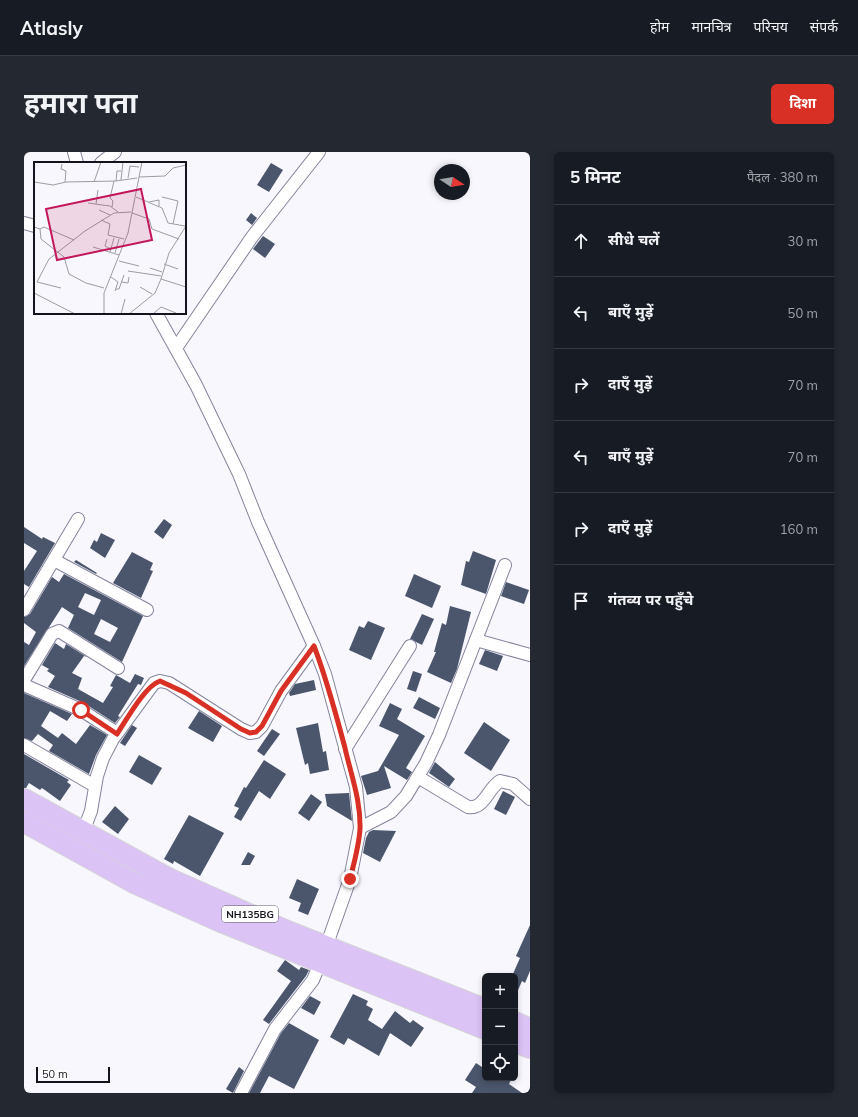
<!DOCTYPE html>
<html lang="hi">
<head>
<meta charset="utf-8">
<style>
  body { margin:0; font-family:Mulish,"Noto Sans Devanagari",sans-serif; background:#242831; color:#f1f3f6 }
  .controls { position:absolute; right:12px; bottom:12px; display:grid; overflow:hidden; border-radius:6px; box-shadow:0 2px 6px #0003 }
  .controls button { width:36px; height:36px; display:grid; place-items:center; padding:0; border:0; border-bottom:1px solid #363941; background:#171b24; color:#f1f3f6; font:20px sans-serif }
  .compass { position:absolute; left:410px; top:12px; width:36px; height:36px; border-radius:50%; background:#171b24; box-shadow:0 2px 6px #0003; rotate:102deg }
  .scale { position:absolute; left:12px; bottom:10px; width:74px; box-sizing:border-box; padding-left:4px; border:2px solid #14131d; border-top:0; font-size:11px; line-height:14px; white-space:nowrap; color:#14131d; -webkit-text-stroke:3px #fff; paint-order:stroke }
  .stop { position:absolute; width:12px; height:12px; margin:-9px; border:3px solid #d93025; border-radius:50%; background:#fff }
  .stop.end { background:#d93025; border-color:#fff; box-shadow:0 1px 4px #0008 }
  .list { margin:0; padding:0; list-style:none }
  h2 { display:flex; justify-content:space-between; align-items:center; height:52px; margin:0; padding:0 16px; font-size:17px }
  h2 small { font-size:13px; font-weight:400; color:#9ea1a6 }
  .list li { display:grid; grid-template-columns:26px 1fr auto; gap:12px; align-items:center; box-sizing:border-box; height:72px; padding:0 16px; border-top:1px solid #363941 }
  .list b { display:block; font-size:15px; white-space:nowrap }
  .list em { font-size:13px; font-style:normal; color:#9ea1a6 }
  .icon { flex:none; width:22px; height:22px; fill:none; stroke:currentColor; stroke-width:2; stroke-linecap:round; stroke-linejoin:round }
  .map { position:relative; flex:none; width:506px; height:941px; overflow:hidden; border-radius:6px }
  header { display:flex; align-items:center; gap:24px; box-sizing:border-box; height:56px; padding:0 20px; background:#171b24; border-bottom:1px solid #363941 }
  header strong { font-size:19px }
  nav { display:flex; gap:22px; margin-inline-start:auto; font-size:14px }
  .intro { display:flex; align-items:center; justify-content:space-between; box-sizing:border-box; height:96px; padding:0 24px }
  h1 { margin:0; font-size:28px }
  .button { padding:10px 18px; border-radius:6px; background:#d93025; color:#fff; font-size:14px; font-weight:700 }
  main { display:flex; gap:24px; padding:0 24px }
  aside { flex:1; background:#171b24; border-radius:6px; box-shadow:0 2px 6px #0003 }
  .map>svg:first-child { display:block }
</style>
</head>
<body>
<header>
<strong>Atlasly</strong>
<nav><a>होम</a><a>मानचित्र</a><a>परिचय</a><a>संपर्क</a></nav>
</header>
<div class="intro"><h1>हमारा पता</h1><a class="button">दिशा</a></div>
<main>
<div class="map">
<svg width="506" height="941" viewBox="0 0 506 941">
  <rect width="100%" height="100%" fill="#f7f7fd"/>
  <!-- building -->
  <g fill="#4b566c" fill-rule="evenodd">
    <polygon points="247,11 259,18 245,40 233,33"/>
    <polygon points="227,61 233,66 228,73 222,68"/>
    <polygon points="239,84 251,92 241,106 229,97"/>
    <polygon points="140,367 148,373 139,387 130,380"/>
    <polygon points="0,375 18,387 19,385 31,391 5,435 0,432 0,419 13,399 0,391"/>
    <polygon points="77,381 91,388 81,406 66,396 70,388 73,390"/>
    <polygon points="449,399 472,408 462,442 437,433 442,409 445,410"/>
    <polygon points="108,400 129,411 126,418 129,419 117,446 89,431"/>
    <polygon points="52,408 73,421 72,422 50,410"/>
    <path d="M 40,422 L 119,464 L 98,510 L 44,476 L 50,463 L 38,455 L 0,514 L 0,490 L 5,493 L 12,480 L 0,471 L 0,465 L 6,462 L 28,425 L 35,430 ZM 61,441 L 77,448 L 70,463 L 54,455 ZM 77,467 L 94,476 L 86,490 L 70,482 Z"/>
    <polygon points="390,422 417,434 408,456 381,444"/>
    <polygon points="482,430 505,438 500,452 477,444"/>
    <polygon points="426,454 447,460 433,517 427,531 403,520 412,500 410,500 418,471 422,473"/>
    <polygon points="398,462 410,467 398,493 386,487"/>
    <polygon points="344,469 361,476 347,508 325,498 335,474 340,476"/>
    <polygon points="31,491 40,497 42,492 63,505 60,504 48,521 58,526 54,537 79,551 89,535 86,534 92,523 106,531 111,522 120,526 117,533 114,532 94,564 96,565 91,571 60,551 24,535 31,524 23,519 25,517 18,513"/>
    <polygon points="461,498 479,504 473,519 455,512"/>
    <polygon points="389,519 398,522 392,540 383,537"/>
    <polygon points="290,528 292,538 266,544 265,541 271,532"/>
    <polygon points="0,541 48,562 43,569 26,559 17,574 34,586 38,581 52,592 66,573 83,583 72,603 65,622 25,599 29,593 14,582 8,589 0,586"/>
    <polygon points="395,545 416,556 411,567 389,556"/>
    <polygon points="366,551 378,557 373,567 401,584 382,616 388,620 383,628 360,614 367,636 343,643 337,624 354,619 375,583 355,574"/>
    <polygon points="175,559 198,574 189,590 164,576"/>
    <polygon points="460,570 486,588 467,619 440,601"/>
    <polygon points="294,571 299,600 302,599 305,618 286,622 284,611 281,613 272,576"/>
    <polygon points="108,573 113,576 101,594 96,591"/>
    <polygon points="248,577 256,582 240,604 233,599"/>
    <polygon points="0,602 45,628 43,630 47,633 36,649 18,636 16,638 5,631 2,636 0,636"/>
    <polygon points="115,603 138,616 128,633 105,620"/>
    <polygon points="240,608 262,622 246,647 235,639 217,669 210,665 215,656 210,654 220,635 222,636"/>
    <polygon points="411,610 431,627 425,635 405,621"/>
    <polygon points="479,639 491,645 482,663 470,657"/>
    <polygon points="325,641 328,669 303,654 301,642"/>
    <polygon points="287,642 298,650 285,669 274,661"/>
    <polygon points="91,654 105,667 94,682 78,670"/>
    <polygon points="165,663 200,681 176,724 150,709 149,712 140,707"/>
    <polygon points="349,678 372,679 356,710 339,701 342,686 345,680"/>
    <polygon points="224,700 231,704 226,713 217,713"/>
    <polygon points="273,727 295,737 284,763 274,759 277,751 265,746"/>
    <polygon points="506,773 506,819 501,831 498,829 491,845 491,824 488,824 496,806 492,804"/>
    <polygon points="261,808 275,818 277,815 285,818 282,824 245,872 239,868 267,829 253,819"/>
    <polygon points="329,842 344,849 342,853 349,857 344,868 358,877 371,859 386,871 389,868 400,876 387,895 366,881 355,904 324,886 320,893 306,885"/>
    <polygon points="286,844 297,850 290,863 277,856"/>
    <polygon points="265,871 295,888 270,937 245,924 236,941 225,941 257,881"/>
    <polygon points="452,911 461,917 461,926 488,926 485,932 498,941 448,941 452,935 441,928"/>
    <polygon points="215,915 220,919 209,941 202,937"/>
  </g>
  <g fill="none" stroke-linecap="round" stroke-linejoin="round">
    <defs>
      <g id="minor">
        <polyline points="50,0 53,11"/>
        <polyline points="77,11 91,0"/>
        <polyline points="0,71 11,74"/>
        <polyline points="132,161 172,233 215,322 234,370 290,494 301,522 313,566 332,635 336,676 326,727 302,795"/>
        <polyline points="152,196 228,85 295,0"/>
        <polyline points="30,408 123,458"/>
        <polyline points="0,458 54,367"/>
        <polyline points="452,488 506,503"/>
        <polyline points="0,528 28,482 35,479 94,516"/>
        <polyline points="0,533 57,558 93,581"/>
        <polyline points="0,593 71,634"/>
        <polyline points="321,597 386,494"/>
        <path d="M 394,625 L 444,655 C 460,658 464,636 476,629 L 489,632 L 506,647"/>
        <polyline points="336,676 367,660 382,644 402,611 415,583 481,413"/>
        <polyline points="59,680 67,659 73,624 79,606 89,587 130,531 136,529 145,531 217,577 226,581 232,580 238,574 257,539 290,494"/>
        <polyline points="217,941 251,877 289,828 296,811"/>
      </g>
      <g id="trunk">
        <polyline points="0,647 144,726 261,778 461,857"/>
        <polyline points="0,670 110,731 197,770 461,877"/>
        <polyline points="491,870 506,877"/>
        <polyline points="491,890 506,896"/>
      </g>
    </defs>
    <!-- minor casing -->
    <use href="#minor" stroke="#84849d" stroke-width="14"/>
    <!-- trunk casing -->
    <use href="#trunk" stroke="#d5d5d6" stroke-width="22"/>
    <!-- minor -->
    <use href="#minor" stroke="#fff" stroke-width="12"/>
    <!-- trunk -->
    <use href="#trunk" stroke="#dcc3f6" stroke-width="20"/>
  </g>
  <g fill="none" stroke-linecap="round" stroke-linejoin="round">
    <!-- route -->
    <path stroke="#d93025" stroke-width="5" d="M 57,558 L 93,582 C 103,567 121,534 136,529 L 162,541 L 217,577 L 226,581 L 232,580 L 238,574 L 257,539 L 290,494 C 303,528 312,562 321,596 C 327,623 337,649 336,677 C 335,694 330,711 326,727"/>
  </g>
  <g text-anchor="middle" stroke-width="4" stroke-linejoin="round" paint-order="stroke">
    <!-- shield labels -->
    <rect fill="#fff" stroke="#5a5a61" stroke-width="1" x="198" y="754" width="56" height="16" rx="3"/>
    <g font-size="10" font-weight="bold" fill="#14131d">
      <text x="226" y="766">NH135BG</text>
    </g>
  </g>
  <!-- overview -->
  <g transform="translate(10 10)">
    <rect width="152" height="152" fill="#f7f7fd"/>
    <path fill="none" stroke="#9c9ca3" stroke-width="1" d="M 28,2 L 27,7 L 32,9 L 31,20M 105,15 L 131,14 L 139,6 L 152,3M 94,16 L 96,4 L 105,5M 87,18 L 89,0M 82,19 L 83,9 L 87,9M 0,20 L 19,23 L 32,20 L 82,19 L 103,16M 60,20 L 67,0M 102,35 L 128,46 L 134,61 L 151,64M 128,35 L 144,39 L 139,62M 115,40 L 125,38 L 125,44M 54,41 L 76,44 L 84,50M 62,42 L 64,28M 78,45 L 79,39 L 76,36 L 80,19M 65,48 L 76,53M 98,51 L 115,57 L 118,67 L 145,77M 67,58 L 76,62 L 74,73 L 90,77M 0,65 L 6,67 L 7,77 L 30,95 L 35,112 L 52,121 L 70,126M 6,67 L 10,65 L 40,78M 73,77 L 71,84 L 77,87M 59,85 L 85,93M 76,90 L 80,76M 81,91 L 85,77M 85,99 L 105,104M 130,102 L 144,107M 116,106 L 128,110M 94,109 L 127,114M 77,115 L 84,120 L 81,129M 127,117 L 135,91 L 152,64M 3,120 L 15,97 L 51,69 L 80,51 L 97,50M 3,120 L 27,126M 88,120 L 94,121 L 95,115M 106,125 L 118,132M 82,127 L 85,127 L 90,113M 0,131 L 41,152M 70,152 L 70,131 L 94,71 L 108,0M 87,152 L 91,137M 95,152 L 121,131 L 127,117 L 152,125M 119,152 L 127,145 L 142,151"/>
    <path fill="#c2185b" fill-opacity="0.15" stroke="#c2185b" stroke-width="2" d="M 107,27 L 118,78 L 23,98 L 12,47 Z"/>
    <rect width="152" height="152" fill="none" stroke="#14131d" stroke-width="2"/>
  </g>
</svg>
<div class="controls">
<button>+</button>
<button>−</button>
<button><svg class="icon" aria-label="locate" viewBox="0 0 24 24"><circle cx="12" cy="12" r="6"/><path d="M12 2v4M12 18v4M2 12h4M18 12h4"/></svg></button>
</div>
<svg class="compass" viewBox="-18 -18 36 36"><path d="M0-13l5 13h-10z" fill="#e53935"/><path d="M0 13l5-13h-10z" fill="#9ea1a6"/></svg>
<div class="scale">50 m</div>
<div class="stop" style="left:57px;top:558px"></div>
<div class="stop end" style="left:326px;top:727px"></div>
</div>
<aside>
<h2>5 मिनट<small>पैदल · 380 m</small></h2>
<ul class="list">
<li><svg class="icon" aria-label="ahead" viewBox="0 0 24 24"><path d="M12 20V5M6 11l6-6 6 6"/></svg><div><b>सीधे चलें</b></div><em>30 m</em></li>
<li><svg class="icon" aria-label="left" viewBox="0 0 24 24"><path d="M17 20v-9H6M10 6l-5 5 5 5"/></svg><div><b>बाएँ मुड़ें</b></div><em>50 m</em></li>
<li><svg class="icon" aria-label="right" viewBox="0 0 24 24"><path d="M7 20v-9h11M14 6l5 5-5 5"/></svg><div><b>दाएँ मुड़ें</b></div><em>70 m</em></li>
<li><svg class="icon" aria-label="left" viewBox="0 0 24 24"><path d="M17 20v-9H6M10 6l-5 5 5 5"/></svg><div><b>बाएँ मुड़ें</b></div><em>70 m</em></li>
<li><svg class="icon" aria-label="right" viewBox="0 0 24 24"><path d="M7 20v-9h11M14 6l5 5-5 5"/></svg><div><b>दाएँ मुड़ें</b></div><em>160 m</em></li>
<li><svg class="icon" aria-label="arrive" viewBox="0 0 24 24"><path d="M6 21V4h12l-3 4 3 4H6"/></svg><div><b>गंतव्य पर पहुँचे</b></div></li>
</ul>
</aside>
</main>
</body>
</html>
